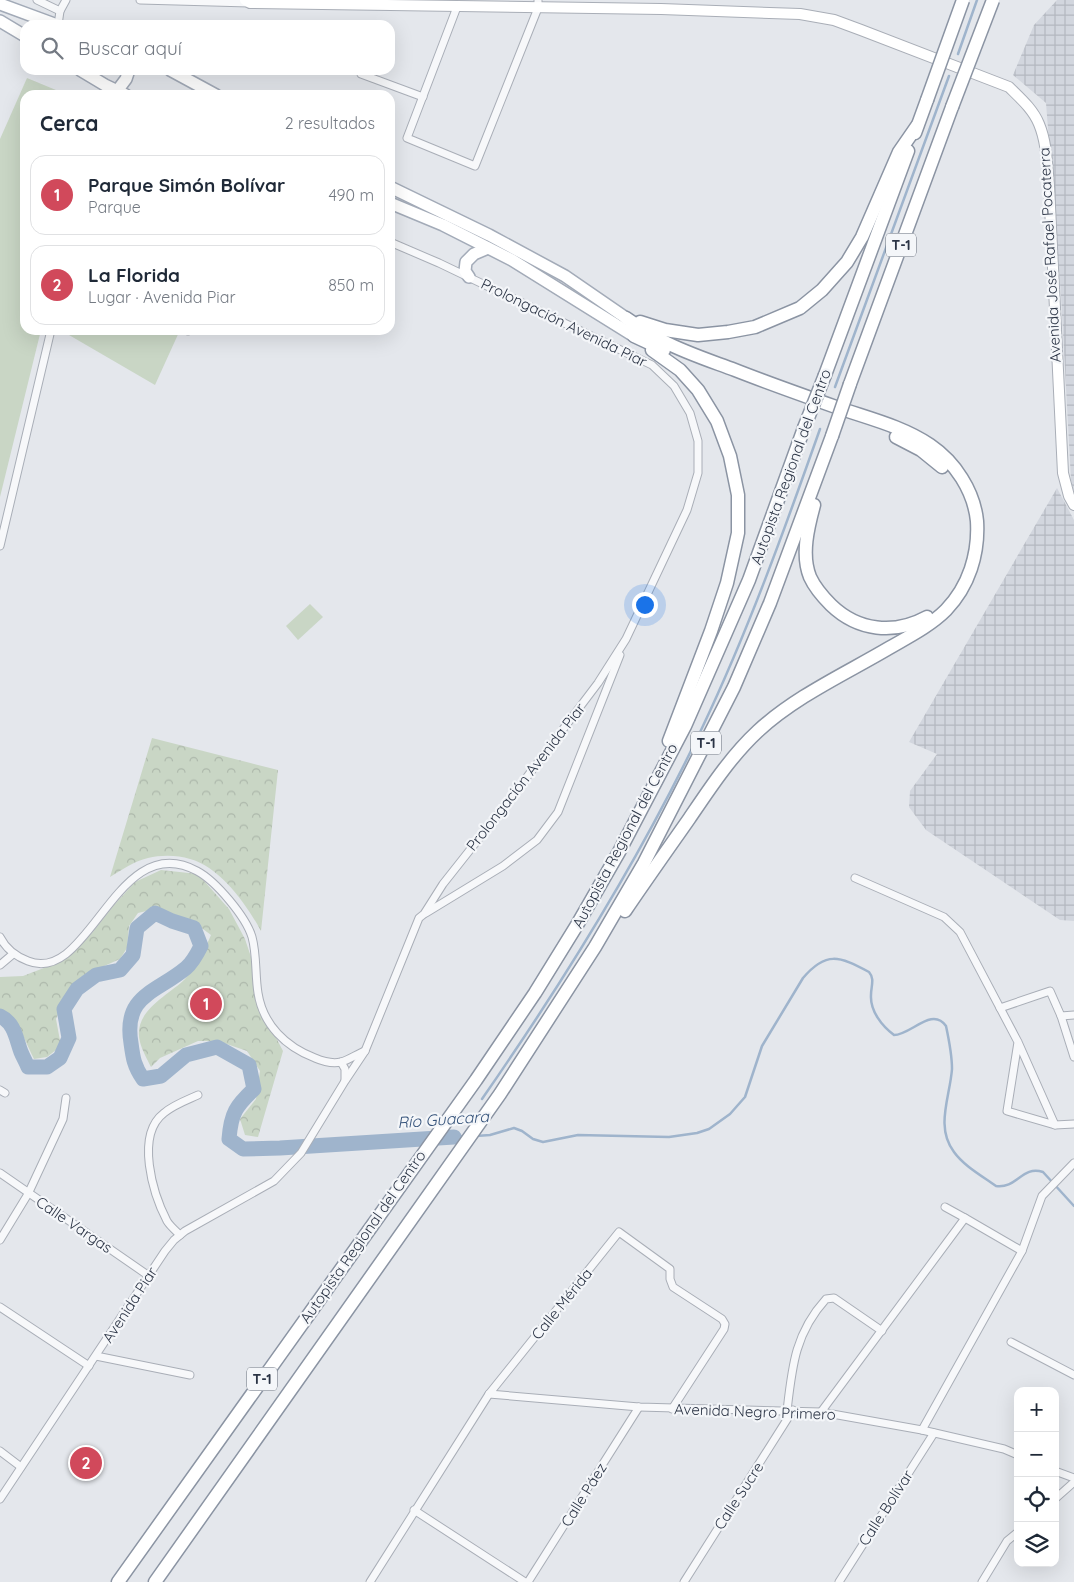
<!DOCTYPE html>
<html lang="es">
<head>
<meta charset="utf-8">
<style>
  body { margin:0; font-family:Quicksand,sans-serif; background:#f2f2f3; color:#1f2937 }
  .controls { position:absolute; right:15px; bottom:15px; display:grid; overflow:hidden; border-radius:10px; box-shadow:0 5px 20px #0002 }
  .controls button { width:45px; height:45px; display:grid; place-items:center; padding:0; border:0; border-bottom:1px solid #e0e1e3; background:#fff; color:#1f2937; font:25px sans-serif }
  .you { position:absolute; left:644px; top:604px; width:18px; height:18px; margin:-12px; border:4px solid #fff; border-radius:50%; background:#1a73e8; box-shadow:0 0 0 8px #1a73e833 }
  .badge { display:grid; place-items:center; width:32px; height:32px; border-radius:50%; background:#d1495b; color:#fff; font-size:16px; font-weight:700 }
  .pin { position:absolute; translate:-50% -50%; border:2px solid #fff; box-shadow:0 1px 5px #0006 }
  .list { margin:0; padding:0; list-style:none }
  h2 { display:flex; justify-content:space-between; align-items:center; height:65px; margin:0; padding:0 20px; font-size:21px }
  h2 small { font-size:16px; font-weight:400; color:#747a83 }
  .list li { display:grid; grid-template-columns:32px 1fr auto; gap:15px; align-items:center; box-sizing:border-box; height:80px; margin:0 10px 10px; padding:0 10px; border:1px solid #e0e1e3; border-radius:15px }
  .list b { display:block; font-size:19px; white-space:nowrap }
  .list p { margin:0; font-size:16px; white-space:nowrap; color:#747a83 }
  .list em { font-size:16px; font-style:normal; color:#747a83 }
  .icon { flex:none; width:28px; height:28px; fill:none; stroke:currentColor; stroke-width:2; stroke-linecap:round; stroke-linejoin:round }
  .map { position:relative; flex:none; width:1074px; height:1582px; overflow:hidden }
  .search { position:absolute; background:#fff; box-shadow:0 5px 20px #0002; left:20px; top:20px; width:375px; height:55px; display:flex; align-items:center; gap:12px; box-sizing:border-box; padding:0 18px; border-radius:15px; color:#747a83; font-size:19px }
  .panel { position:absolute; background:#fff; box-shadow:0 5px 20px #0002; left:20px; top:90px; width:375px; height:245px; border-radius:15px }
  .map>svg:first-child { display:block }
</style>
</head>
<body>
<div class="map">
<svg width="1074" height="1582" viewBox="0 0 1074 1582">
  <defs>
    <pattern id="industrial-grid" width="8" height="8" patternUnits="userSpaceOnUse" patternTransform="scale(1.25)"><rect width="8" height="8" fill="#d2d6de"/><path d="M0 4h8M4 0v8" fill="none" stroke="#b4b8c0"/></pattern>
    <pattern id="park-crowns" width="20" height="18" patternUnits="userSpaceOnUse" patternTransform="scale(1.25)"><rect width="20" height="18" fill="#c9d6c5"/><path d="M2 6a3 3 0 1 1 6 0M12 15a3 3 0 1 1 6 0" fill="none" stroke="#adb8ab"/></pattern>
  </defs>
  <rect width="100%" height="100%" fill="#e4e7ec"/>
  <!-- industrial -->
  <g fill="url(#industrial-grid)">
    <polygon points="1057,0 1074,0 1074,494 1071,480 1061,296 1046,103 1013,75 1034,25"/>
    <polygon points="1057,488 1074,520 1074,921 1060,920 926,830 909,807 910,791 937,754 909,742"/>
  </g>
  <!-- park -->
  <g fill="url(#park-crowns)">
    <path d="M 152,738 L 278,770 L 261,931 C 247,905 220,867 190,859 C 177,855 161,855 148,858 C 134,861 122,870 110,877 Z"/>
    <path d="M 161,870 L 198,874 L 229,909 L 245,939 L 252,960 L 255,997 L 283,1051 L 258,1137 L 245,1135 L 240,1119 L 256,1099 L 260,1071 L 247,1051 L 218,1041 L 198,1041 L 160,1058 L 151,1067 C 147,1059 142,1050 140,1042 C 132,1011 168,996 185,979 C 197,966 204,951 211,935 L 199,926 L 159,908 L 138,913 L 129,926 L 127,948 L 120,959 L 84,975 L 71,986 L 56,1019 L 61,1046 L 47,1057 L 34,1059 C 25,1041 18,1019 0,1009 L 0,977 L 23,976 L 62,961 L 92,933 L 114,905 L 135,882 Z"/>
  </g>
  <!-- pitch -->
  <g fill="#c9d6c5">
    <polygon points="27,78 68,95 25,95 25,330 41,330 0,497 0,139"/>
    <polygon points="71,330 180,330 155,385 69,335"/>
    <polygon points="310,604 323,617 298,640 286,626"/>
  </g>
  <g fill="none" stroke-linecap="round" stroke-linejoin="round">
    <!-- stream -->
    <g stroke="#9fb4cc" stroke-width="2.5">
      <polyline points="958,54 977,0"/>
      <polyline points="835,387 949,76"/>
      <path d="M 482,1099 C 564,981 640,859 702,728 C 748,631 784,531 820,429"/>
      <path d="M 476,1136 L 490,1135 L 514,1128 L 522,1131 L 533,1139 L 543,1142 L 578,1135 L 669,1137 L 697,1133 L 709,1129 L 730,1114 L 745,1097 L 762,1046 L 803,978 C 826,951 839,956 869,972 C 875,979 871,986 871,995 C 870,1011 882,1026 894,1035 C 911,1035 932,1006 946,1026 C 949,1040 952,1055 952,1069 C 950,1097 935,1127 954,1152 C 964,1166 982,1176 996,1186 C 1017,1189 1022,1165 1043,1172 L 1074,1206"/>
      <polyline points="454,1137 465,1136"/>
    </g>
    <!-- river -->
    <path stroke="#9fb4cc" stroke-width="15" d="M 0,1016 C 15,1023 16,1039 21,1052 C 23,1057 26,1062 28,1067 L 47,1067 L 60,1058 L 69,1038 L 64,1009 L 77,989 L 96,975 L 120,970 L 133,955 L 137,928 L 155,913 L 172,921 L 194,928 L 201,946 C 197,954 192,963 186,968 C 156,993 123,995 131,1043 C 133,1058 134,1066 143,1079 L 161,1076 L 186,1055 L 217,1047 L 249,1065 L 254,1089 C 236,1106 231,1113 229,1139 L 243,1149 L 280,1148 L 454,1137"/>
    <defs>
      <g id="street">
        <polyline points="37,0 60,11"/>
        <polyline points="140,0 249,3"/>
        <polyline points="457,7 407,138 475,166 538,8 538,0"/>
        <polyline points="58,25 60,11 66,0"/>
        <polyline points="361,74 423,97"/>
        <polyline points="188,331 189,330"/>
        <polyline points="0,546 51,330"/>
        <polyline points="855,878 944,917 960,932 1018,1042 1055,1125 1007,1111 1018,1042"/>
        <polyline points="426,913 503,866 537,840 558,812 620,655"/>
        <path d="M 0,937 C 6,949 15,956 28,961 C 90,986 116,827 197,871 C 216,881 246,917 252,937 C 257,955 255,975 258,993 C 263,1025 286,1047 315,1058 C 322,1061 332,1064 341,1062 C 349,1060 357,1054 365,1051"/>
        <polyline points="0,965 13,954"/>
        <polyline points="1000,1008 1050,991 1061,1016 1074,1015"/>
        <polyline points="1061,1016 1074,1057"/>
        <polyline points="341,1062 345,1069 345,1080"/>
        <polyline points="0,1090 5,1093"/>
        <polyline points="1055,1125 1074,1124"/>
        <polyline points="0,1173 149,1276"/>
        <polyline points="945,1207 965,1218"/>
        <path d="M 180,1235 C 176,1231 170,1226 167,1221 C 153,1194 135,1135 164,1113 C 173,1105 187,1100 198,1095"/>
        <polyline points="0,1240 28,1194 63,1119 66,1098"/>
        <polyline points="0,1307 89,1366"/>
        <polyline points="1011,1342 1074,1375"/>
        <polyline points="96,1356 190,1375"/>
        <polyline points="489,1394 639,1407 821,1412 922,1430 1004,1449 1018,1455"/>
        <path d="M 787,1411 C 792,1367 795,1333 826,1299 L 834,1298 L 882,1331"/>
        <polyline points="821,1412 965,1218 1022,1251"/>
        <polyline points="922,1430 1022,1251 1042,1196 1074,1163"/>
        <polyline points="0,1451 21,1467"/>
        <polyline points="1055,1471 1074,1478"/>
        <polyline points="0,1499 165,1251 174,1240 185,1231 274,1181 301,1153 345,1081 365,1051 419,918 424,914 443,884 511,798 598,683 626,639 687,510 698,473 698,441 690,413 674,386 652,365 439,263 390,242"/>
        <polyline points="1055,1499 1074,1482"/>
        <polyline points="414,1510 525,1582"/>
        <polyline points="370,1582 489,1394 619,1232 670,1269 670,1279 673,1287 722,1319 725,1324 724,1329 672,1409"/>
        <polyline points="528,1582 639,1407"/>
        <polyline points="684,1582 793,1410"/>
        <polyline points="839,1582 934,1433"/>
        <polyline points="982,1582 1007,1541 1018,1532"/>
      </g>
      <path id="secondary" d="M 245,0 L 250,3 L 661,9 L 800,14 L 834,20 L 861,30 L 1009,87 C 1020,98 1033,109 1039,124 C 1047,143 1047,165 1049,186 L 1063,473 L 1069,496 L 1074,505"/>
      <g id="primary">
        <polyline points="0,4 57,25"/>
        <polyline points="0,21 25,36"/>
        <polyline points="80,70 105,85 126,95"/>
        <polyline points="170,70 216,95"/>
        <polyline points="117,91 126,79 129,70"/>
        <polyline points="390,187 489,235 565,276 626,318"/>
        <polyline points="390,203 443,225 512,260 634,336"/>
        <polyline points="469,277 465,271 466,262 474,254 488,248"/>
      </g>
      <g id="highway">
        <polyline points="915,133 927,100"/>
        <polyline points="640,322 665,330 698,335 728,332 755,327 800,308 822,290 847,262 862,237 899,152 917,126"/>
        <polyline points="634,336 664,350"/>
        <polyline points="652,350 680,370 698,390 717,421 730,456 738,495 738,533 727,583 711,631 669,741"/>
        <polyline points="825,375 908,151"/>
        <polyline points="850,384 952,107"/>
        <polyline points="896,437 921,450 942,467"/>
        <path d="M 814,505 C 808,527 801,555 810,577 C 815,588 823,597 831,605 C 858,631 894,635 927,617"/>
        <path d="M 625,911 C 646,880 668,849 689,819 C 710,788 731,756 758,731 C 796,696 845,674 889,648 C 908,637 930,626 946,610 C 969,586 979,554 977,521 C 974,491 955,462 930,445 C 902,426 867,418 836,407 C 802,395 768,383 735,370 C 711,361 686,353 663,341 C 650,335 638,326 626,318"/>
        <polyline points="118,1582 476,1080 535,993 577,925 619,852 685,726 749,580 804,428"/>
        <polyline points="155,1582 500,1094 595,947 644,863 734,687 770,603 832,436"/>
      </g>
    </defs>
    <!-- street casing -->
    <use href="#street" stroke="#a9aeb7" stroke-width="9"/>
    <!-- secondary casing -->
    <use href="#secondary" stroke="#a9aeb7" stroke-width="12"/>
    <!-- primary casing -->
    <use href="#primary" stroke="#a3abb8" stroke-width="14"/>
    <!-- highway casing -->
    <use href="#highway" stroke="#8b94a3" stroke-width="15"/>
    <!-- street -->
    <use href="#street" stroke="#f7f8fa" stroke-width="7"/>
    <!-- secondary -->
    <use href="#secondary" stroke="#fff" stroke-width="10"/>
    <!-- primary -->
    <use href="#primary" stroke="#fff" stroke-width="11"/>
    <!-- highway -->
    <use href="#highway" stroke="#fff" stroke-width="12"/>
    <defs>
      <g id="highway-bridge">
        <polyline points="927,100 963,0"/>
        <polyline points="952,107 993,0"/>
        <polyline points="804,428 825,375"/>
        <polyline points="832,436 850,384"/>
      </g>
    </defs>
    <!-- highway-bridge casing -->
    <use href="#highway-bridge" stroke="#8b94a3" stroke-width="15" stroke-linecap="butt"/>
    <!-- highway-bridge -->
    <use href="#highway-bridge" stroke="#fff" stroke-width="12"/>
  </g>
  <g text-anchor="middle" stroke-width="4.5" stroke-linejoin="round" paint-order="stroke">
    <!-- shield labels -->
    <g fill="#f4f6f9" stroke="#676e7b" stroke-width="1">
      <rect x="886" y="233.5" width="30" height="23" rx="4"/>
      <rect x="691" y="731.5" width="30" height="23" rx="4"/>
      <rect x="247" y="1367.5" width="30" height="23" rx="4"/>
    </g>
    <g font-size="14" font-weight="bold" fill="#2b3445">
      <text x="901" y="250">T-1</text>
      <text x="706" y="748">T-1</text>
      <text x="262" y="1384">T-1</text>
    </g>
    <!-- street labels -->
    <g font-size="15" fill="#2b3445" stroke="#f4f6f9">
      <text transform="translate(1050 255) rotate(-93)" y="5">Avenida José Rafael Pocaterra</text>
      <text transform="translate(564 323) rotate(26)" y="5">Prolongación Avenida Piar</text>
      <text transform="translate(791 467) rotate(-70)" y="5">Autopista Regional del Centro</text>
      <text transform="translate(526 777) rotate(-52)" y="5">Prolongación Avenida Piar</text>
      <text transform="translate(625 836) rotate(-62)" y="5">Autopista Regional del Centro</text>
      <text transform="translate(74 1225) rotate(34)" y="5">Calle Vargas</text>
      <text transform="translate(363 1237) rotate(-55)" y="5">Autopista Regional del Centro</text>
      <text transform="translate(562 1304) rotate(-51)" y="5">Calle Mérida</text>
      <text transform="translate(130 1305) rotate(-57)" y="5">Avenida Piar</text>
      <text transform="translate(755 1412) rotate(2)" y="5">Avenida Negro Primero</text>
      <text transform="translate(584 1495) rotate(-58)" y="5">Calle Páez</text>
      <text transform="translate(739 1496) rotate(-57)" y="5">Calle Sucre</text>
      <text transform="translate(886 1508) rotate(-57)" y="5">Calle Bolívar</text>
    </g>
    <!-- water labels -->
    <g font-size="16" font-style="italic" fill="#34527a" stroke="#f4f6f9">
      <text transform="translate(443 1119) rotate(-4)" y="6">Río Guacara</text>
    </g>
  </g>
</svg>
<div class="controls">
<button>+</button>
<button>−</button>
<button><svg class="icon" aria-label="locate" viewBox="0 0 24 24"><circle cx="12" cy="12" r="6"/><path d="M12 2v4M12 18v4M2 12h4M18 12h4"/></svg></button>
<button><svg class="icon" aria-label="layers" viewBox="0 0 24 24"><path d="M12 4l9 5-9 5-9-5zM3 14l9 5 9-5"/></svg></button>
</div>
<div class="you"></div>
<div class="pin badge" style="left:206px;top:1004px">1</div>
<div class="pin badge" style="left:86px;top:1463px">2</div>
<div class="search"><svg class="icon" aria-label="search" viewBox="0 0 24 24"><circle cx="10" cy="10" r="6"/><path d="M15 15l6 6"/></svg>Buscar aquí</div>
<section class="panel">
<h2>Cerca<small>2 resultados</small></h2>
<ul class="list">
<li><span class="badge">1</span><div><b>Parque Simón Bolívar</b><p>Parque</p></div><em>490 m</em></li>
<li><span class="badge">2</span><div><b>La Florida</b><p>Lugar · Avenida Piar</p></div><em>850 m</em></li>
</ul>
</section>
</div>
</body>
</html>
